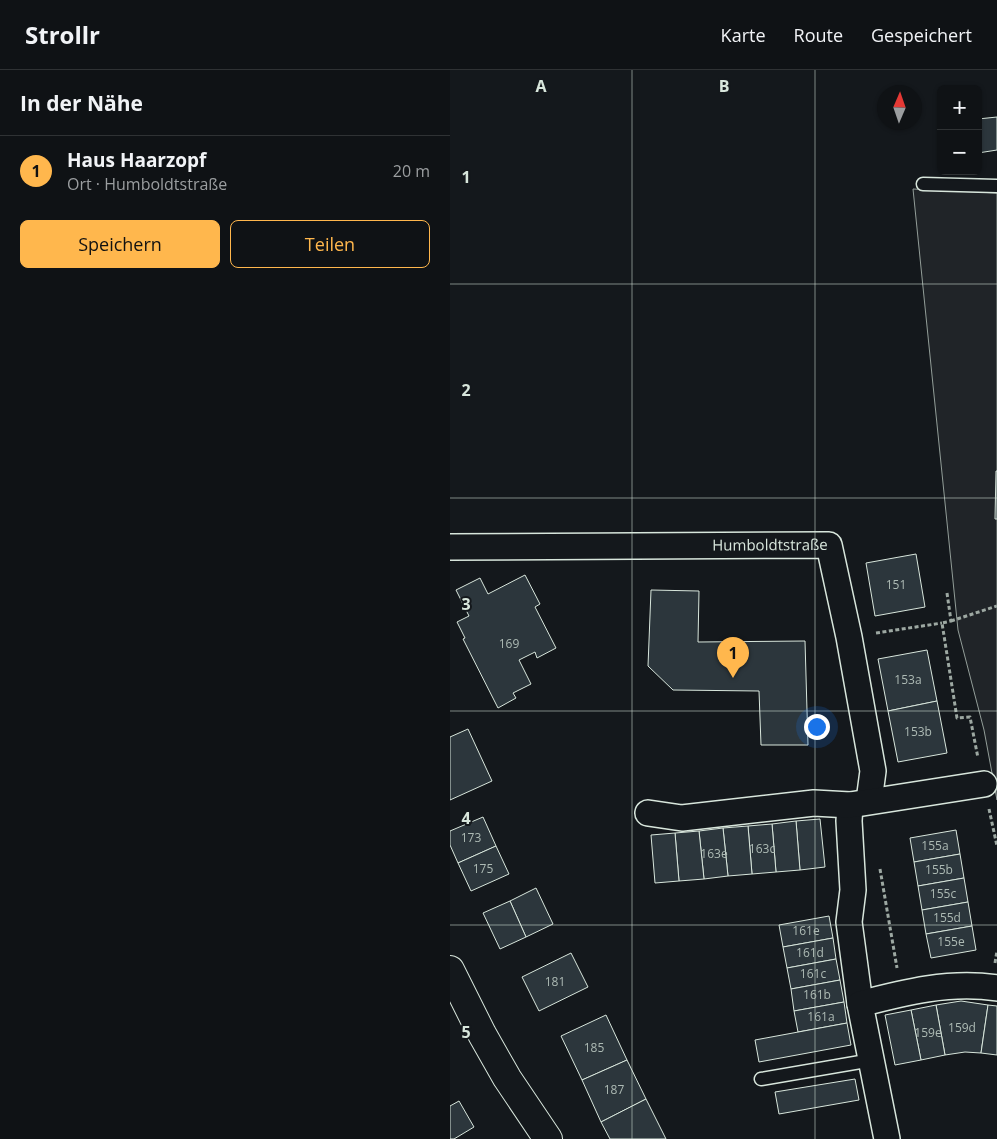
<!DOCTYPE html>
<html lang="de">
<head>
<meta charset="utf-8">
<style>
  body { margin:0; font-family:"Open Sans",sans-serif; background:#1d2022; color:#f1f3f6 }
  .controls { position:absolute; right:15px; top:15px; display:grid; overflow:hidden; border-radius:8px; box-shadow:0 1px 4px #0004 }
  .controls button { width:45px; height:45px; display:grid; place-items:center; padding:0; border:0; border-bottom:1px solid #2f3234; background:#0f1215; color:#f1f3f6; font:25px sans-serif }
  .compass { position:absolute; left:427px; top:15px; width:45px; height:45px; border-radius:50%; background:#0f1215; box-shadow:0 1px 4px #0004; rotate:2deg }
  .you { position:absolute; left:366px; top:656px; width:18px; height:18px; margin:-12px; border:4px solid #fff; border-radius:50%; background:#1a73e8; box-shadow:0 0 0 8px #1a73e833 }
  .badge { display:grid; place-items:center; width:32px; height:32px; border-radius:50%; background:#ffb74d; color:#111; font-size:16px; font-weight:700 }
  .pin { position:absolute; translate:-50% -41px; filter:drop-shadow(0 1px 2px #0008) }
  .pin::after { content:''; position:absolute; top:26px; width:18px; height:15px; background:inherit; clip-path:polygon(0 0,100% 0,50% 100%) }
  .list { margin:0; padding:0; list-style:none }
  h2 { display:flex; justify-content:space-between; align-items:center; height:65px; margin:0; padding:0 20px; font-size:21px }
  h2 small { font-size:16px; font-weight:400; color:#9b9ea0 }
  .list li { display:grid; grid-template-columns:32px 1fr auto; gap:15px; align-items:center; box-sizing:border-box; height:70px; padding:0 20px; border-top:1px solid #2f3234 }
  .list b { display:block; font-size:19px; white-space:nowrap }
  .list p { margin:0; font-size:16px; white-space:nowrap; color:#9b9ea0 }
  .list em { font-size:16px; font-style:normal; color:#9b9ea0 }
  .actions { display:flex; gap:10px; padding:15px 20px }
  .actions a { flex:1; padding:11px 0; border:1px solid #ffb74d; border-radius:8px; text-align:center; font-size:18px; color:#ffb74d }
  .actions .main { background:#ffb74d; color:#111 }
  .map { position:relative; flex:none; width:547px; height:1069px; overflow:hidden }
  header { display:flex; align-items:center; gap:30px; box-sizing:border-box; height:70px; padding:0 25px; background:#0f1215; border-bottom:1px solid #2f3234 }
  header strong { font-size:24px }
  nav { display:flex; gap:28px; margin-inline-start:auto; font-size:18px }
  main { display:flex }
  aside { flex:1; background:#0f1215 }
  .map>svg:first-child { display:block }
</style>
</head>
<body>
<header>
<strong>Strollr</strong>
<nav><a>Karte</a><a>Route</a><a>Gespeichert</a></nav>
</header>
<main>
<aside>
<h2>In der Nähe<small></small></h2>
<ul class="list">
<li><span class="badge">1</span><div><b>Haus Haarzopf</b><p>Ort · Humboldtstraße</p></div><em>20 m</em></li>
</ul>
<div class="actions"><a class="main">Speichern</a><a>Teilen</a></div>
</aside>
<div class="map">
<svg width="547" height="1069" viewBox="0 0 547 1069">
  <rect width="100%" height="100%" fill="#14181c"/>
  <!-- green -->
  <polygon fill="#202428" stroke="#939e99" points="463,119 547,123 547,730 534,660 508,560"/>
  <!-- building -->
  <g fill="#2c363c" stroke="#d8e6dc">
    <polygon points="547,47 547,80 528,83 528,49"/>
    <polygon points="546,401 547,401 547,449 545,449"/>
    <polygon points="466,484 475,537 425,546 416,493"/>
    <polygon points="75,505 90,534 85,537 106,578 87,588 85,582 69,590 81,614 63,623 66,628 48,638 13,569 15,568 7,552 19,546 6,520 30,508 38,524"/>
    <polygon points="201,520 249,521 248,572 355,571 358,675 311,675 309,621 223,620 198,596"/>
    <polygon points="477,580 487,631 438,641 428,589"/>
    <polygon points="487,631 497,683 448,692 438,641"/>
    <polygon points="18,659 42,711 0,730 0,667"/>
    <polygon points="33,747 46,776 8,793 0,775 0,761"/>
    <polygon points="370,749 375,797 350,800 346,751"/>
    <polygon points="346,751 350,800 326,802 322,754"/>
    <polygon points="322,754 326,802 302,804 298,756"/>
    <polygon points="298,756 302,804 278,806 273,758"/>
    <polygon points="273,758 278,806 254,809 249,761"/>
    <polygon points="506,760 510,784 464,792 460,768"/>
    <polygon points="249,761 254,809 229,811 225,763"/>
    <polygon points="225,763 229,811 205,813 201,765"/>
    <polygon points="46,776 59,804 21,821 8,793"/>
    <polygon points="510,784 514,808 468,816 464,792"/>
    <polygon points="514,808 518,832 472,840 468,816"/>
    <polygon points="86,818 103,854 76,867 60,831"/>
    <polygon points="60,831 76,867 50,879 33,843"/>
    <polygon points="518,832 522,856 476,864 472,840"/>
    <polygon points="379,846 383,868 333,877 329,855"/>
    <polygon points="522,856 526,880 481,888 476,864"/>
    <polygon points="383,868 386,889 337,898 333,877"/>
    <polygon points="121,883 138,917 89,941 72,907"/>
    <polygon points="386,889 390,910 341,919 337,898"/>
    <polygon points="390,910 394,932 344,941 341,919"/>
    <polygon points="511,931 538,935 531,983 515,982 495,985 486,935"/>
    <polygon points="394,932 397,953 348,962 344,941"/>
    <polygon points="486,935 495,985 471,990 461,940"/>
    <polygon points="538,935 547,936 547,985 531,983"/>
    <polygon points="461,940 471,990 445,995 435,945"/>
    <polygon points="156,945 177,990 132,1010 111,966"/>
    <polygon points="397,953 401,975 309,992 305,970"/>
    <polygon points="177,990 196,1029 151,1052 132,1010"/>
    <polygon points="405,1009 409,1030 329,1044 325,1022"/>
    <polygon points="196,1029 216,1069 160,1069 151,1052"/>
    <polygon points="9,1031 24,1057 4,1069 0,1069 0,1036"/>
  </g>
  <g fill="none" stroke-linecap="round" stroke-linejoin="round">
    <defs>
      <g id="service">
        <polyline points="473,114 547,116"/>
        <polyline points="311,1009 422,990"/>
      </g>
      <g id="minor">
        <path id="s1" d="M 0,477 L 379,475 L 399,567 L 423,701 L 419,731"/>
        <polyline points="400,735 399,751 403,820 399,852 410,934"/>
        <polyline points="198,743 232,748 364,733 400,735 534,714"/>
        <path d="M 437,1069 L 410,934 C 455,922 500,911 547,918"/>
      </g>
      <polyline id="tertiary" points="0,900 32,964 57,1008 98,1069"/>
    </defs>
    <!-- service casing -->
    <use href="#service" stroke="#d8e6dc" stroke-width="15"/>
    <!-- minor casing -->
    <use href="#minor" stroke="#d8e6dc" stroke-width="28"/>
    <!-- tertiary casing -->
    <use href="#tertiary" stroke="#d8e6dc" stroke-width="30"/>
    <!-- path -->
    <g stroke="#9da8a2" stroke-width="3" stroke-dasharray="4 2.5" stroke-linecap="butt">
      <polyline points="497,523 501,551 492,553 507,648 520,647 528,688"/>
      <polyline points="501,551 547,536"/>
      <polyline points="426,563 492,553"/>
      <polyline points="539,739 547,776"/>
      <polyline points="430,799 447,898"/>
      <polyline points="545,893 547,881"/>
    </g>
    <!-- service -->
    <use href="#service" stroke="#14181c" stroke-width="12"/>
    <!-- minor -->
    <use href="#minor" stroke="#14181c" stroke-width="25"/>
    <!-- tertiary -->
    <use href="#tertiary" stroke="#14181c" stroke-width="28"/>
  </g>
  <!-- grid -->
  <path fill="none" stroke="#d8e6dc" stroke-width="1" stroke-opacity="0.55" d="M 182,0 L 182,1069M 365,0 L 365,1069M 0,214 L 547,214M 0,428 L 547,428M 0,641 L 547,641M 0,855 L 547,855"/>
  <g text-anchor="middle" stroke-width="4" stroke-linejoin="round" paint-order="stroke">
    <!-- number labels -->
    <g font-size="12" fill="#adbab4">
      <text x="446" y="519">151</text>
      <text x="59" y="578">169</text>
      <text x="458" y="614">153a</text>
      <text x="468" y="666">153b</text>
      <text x="21" y="772">173</text>
      <text x="485" y="780">155a</text>
      <text x="312" y="783">163c</text>
      <text x="264" y="788">163e</text>
      <text x="33" y="803">175</text>
      <text x="489" y="804">155b</text>
      <text x="493" y="828">155c</text>
      <text x="497" y="852">155d</text>
      <text x="356" y="865">161e</text>
      <text x="501" y="876">155e</text>
      <text x="360" y="887">161d</text>
      <text x="363" y="908">161c</text>
      <text x="105" y="916">181</text>
      <text x="367" y="929">161b</text>
      <text x="371" y="951">161a</text>
      <text x="512" y="962">159d</text>
      <text x="478" y="967">159e</text>
      <text x="144" y="982">185</text>
      <text x="164" y="1024">187</text>
    </g>
    <!-- street labels -->
    <g font-size="15" fill="#d8e6dc" stroke="#14181c">
      <text dy="5" stroke="none"><textPath href="#s1" startOffset="320">Humboldtstraße</textPath></text>
    </g>
  </g>
  <g font-size="16" text-anchor="middle" font-weight="bold" fill="#d8e6dc" stroke="#14181c" stroke-width="4" stroke-linejoin="round" paint-order="stroke">
    <text x="91" y="22">A</text>
    <text x="274" y="22">B</text>
    <text x="16" y="113">1</text>
    <text x="16" y="326">2</text>
    <text x="16" y="540">3</text>
    <text x="16" y="754">4</text>
    <text x="16" y="968">5</text>
  </g>
</svg>
<div class="controls">
<button>+</button>
<button>−</button>
</div>
<svg class="compass" viewBox="-18 -18 36 36"><path d="M0-13l5 13h-10z" fill="#e53935"/><path d="M0 13l5-13h-10z" fill="#9b9ea0"/></svg>
<div class="you"></div>
<div class="pin badge" style="left:283px;top:608px">1</div>
</div>
</main>
</body>
</html>
